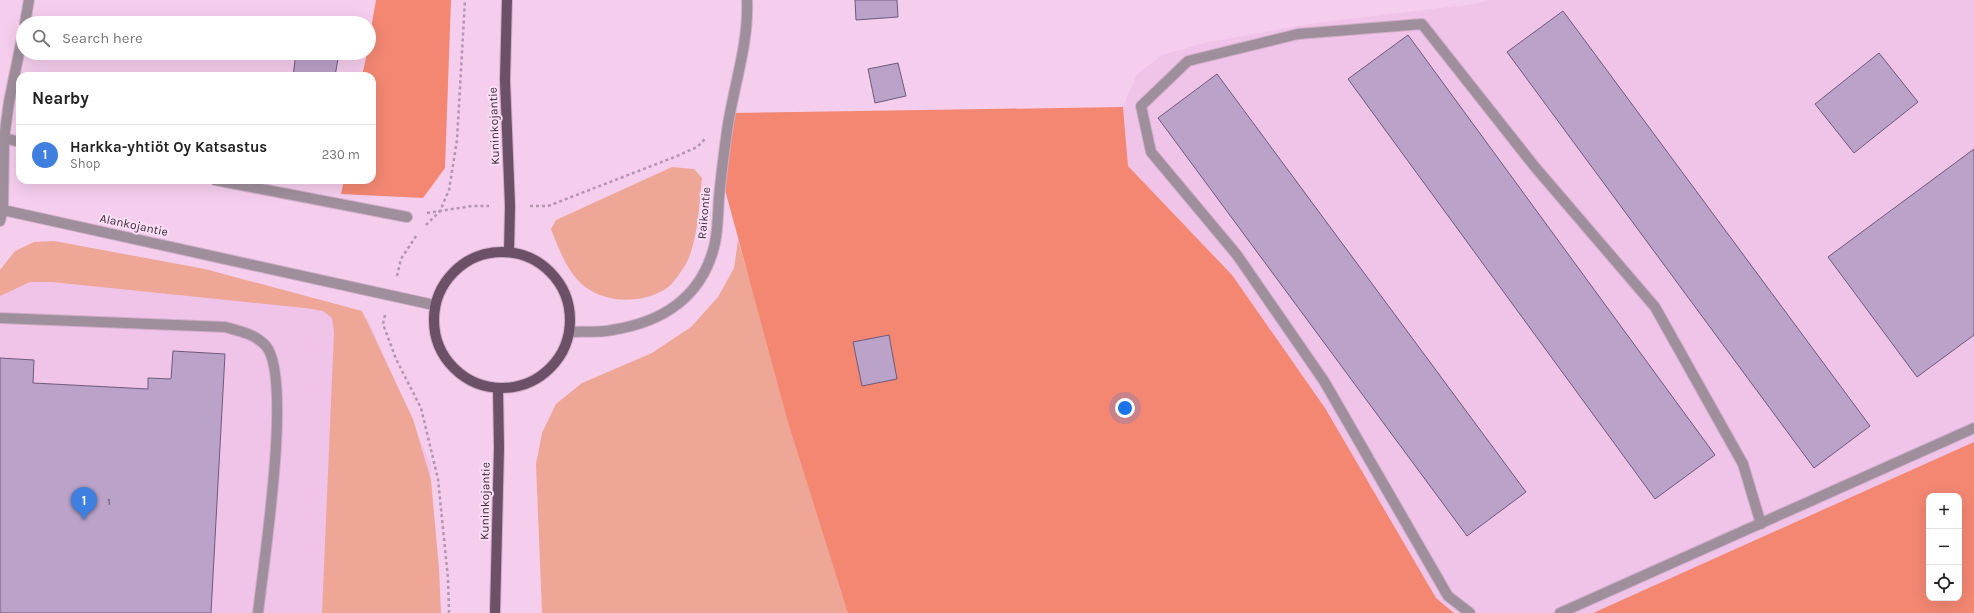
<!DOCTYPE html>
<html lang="en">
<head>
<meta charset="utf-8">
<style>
  body { margin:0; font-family:Karla,sans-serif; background:#f2f2f2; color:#222 }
  .controls { position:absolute; right:12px; bottom:12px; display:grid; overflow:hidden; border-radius:8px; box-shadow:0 4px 16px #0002 }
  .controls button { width:36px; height:36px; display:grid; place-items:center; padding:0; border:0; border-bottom:1px solid #e0e0e0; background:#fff; color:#222; font:20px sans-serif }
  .you { position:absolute; left:1125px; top:408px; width:14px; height:14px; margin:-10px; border:3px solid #fff; border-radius:50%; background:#1a73e8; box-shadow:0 0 0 6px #1a73e833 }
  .badge { display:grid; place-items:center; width:26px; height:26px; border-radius:50%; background:#307d4b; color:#fff; font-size:13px; font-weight:700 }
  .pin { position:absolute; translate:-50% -33px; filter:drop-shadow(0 1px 2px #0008) }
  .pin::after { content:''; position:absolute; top:21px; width:14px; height:12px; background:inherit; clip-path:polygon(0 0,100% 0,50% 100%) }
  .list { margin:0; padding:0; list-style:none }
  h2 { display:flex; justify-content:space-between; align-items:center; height:52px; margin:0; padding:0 16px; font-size:17px }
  h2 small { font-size:13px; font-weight:400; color:#767676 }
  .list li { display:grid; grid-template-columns:26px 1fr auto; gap:12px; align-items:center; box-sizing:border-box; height:60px; padding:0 16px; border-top:1px solid #e0e0e0 }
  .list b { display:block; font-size:15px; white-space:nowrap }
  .list p { margin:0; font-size:13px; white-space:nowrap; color:#767676 }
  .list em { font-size:13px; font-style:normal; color:#767676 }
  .icon { flex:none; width:22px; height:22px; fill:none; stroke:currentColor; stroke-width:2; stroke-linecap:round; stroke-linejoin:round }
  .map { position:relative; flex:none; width:1974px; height:613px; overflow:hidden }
  .search { position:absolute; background:#fff; box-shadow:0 4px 16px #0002; left:16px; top:16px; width:360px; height:44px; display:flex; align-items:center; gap:10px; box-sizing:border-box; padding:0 14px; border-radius:22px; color:#767676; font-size:15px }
  .panel { position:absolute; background:#fff; box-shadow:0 4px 16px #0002; left:16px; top:72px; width:360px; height:112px; border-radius:12px }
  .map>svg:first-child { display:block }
</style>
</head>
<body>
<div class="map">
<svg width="1974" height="613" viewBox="0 0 1974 613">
  <rect width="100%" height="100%" fill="#f5ceed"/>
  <!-- built -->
  <g fill="#f0c3e8">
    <polygon points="1488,0 1974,0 1974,442 1593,613 1454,613 1436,598 1325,408 1232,275 1128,166 1123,107 1137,74 1162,55 1204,43 1315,23 1475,4"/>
    <polygon points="4,276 198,281 368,319 431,465 428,613 0,613 0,297"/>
  </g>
  <!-- green -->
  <g fill="#eea696">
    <path d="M 672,167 L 694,169 L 702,178 C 699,203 698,246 684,267 C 680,273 673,284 667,288 C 643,304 607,304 584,286 C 567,272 559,249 551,229 L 556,220 Z"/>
    <polygon points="738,240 849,613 542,613 536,464 542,433 556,404 582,383 652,353 691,327 718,297 734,268"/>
    <polygon points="54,241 205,269 362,311 413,419 431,480 439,568 441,613 322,613 334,332 332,318 323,311 305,308 52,282 30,282 0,296 0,270 15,251 34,242"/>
  </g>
  <!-- forest -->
  <g fill="#f38772" fill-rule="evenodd">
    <polygon points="376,0 451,0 445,168 423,198 341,194 344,180 372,180 372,76 362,76 367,53 369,53 369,40"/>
    <polygon points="1123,107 1128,166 1232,275 1325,408 1436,598 1454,613 848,613 788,422 721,175 730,113"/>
    <path d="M 1974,442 L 1974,613 L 1593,613 ZM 1929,496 L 1959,496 L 1959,598 L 1929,598 Z"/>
  </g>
  <!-- building -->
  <g fill="#baa2c8" stroke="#6f5a7c">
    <polygon points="855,0 897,0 898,17 856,20"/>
    <polygon points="1563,11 1870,426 1814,468 1507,52"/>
    <polygon points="1408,35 1715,455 1655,499 1348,79"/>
    <polygon points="296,53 339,53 335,76 293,76"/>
    <polygon points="1879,53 1918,102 1854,153 1815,104"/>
    <polygon points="898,63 906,96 875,103 868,69"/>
    <polygon points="1217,74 1526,492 1467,536 1158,118"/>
    <polygon points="1974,149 1974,335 1917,377 1828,257"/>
    <polygon points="889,335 897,379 862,386 853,342"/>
    <polygon points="173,351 225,354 211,613 0,613 0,358 34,360 33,383 148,389 148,378 171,379"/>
  </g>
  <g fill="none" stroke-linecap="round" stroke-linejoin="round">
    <defs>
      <g id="minor">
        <polyline points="25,23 29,0"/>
        <polyline points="23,33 9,102 4,138 3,210 434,305"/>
        <polyline points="4,138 20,142"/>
        <polyline points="215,180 407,217"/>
        <polyline points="0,209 3,210 0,221"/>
        <path d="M 0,318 L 225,327 C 240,331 255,334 266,346 C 293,378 263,567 258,613"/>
        <path d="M 570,332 C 584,331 598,333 612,330 C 664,322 703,296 715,243 C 718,228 718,212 719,198 C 721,175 724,153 727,131 C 733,88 749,44 747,0"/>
        <polyline points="1470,613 1448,596 1324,381 1237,255 1151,152 1141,106 1188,61 1298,34 1422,24 1535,167 1655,307 1743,464 1761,524"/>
        <polyline points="1560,613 1974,428"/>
      </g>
      <g id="major">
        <polyline points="507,0 505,80 510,206 509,252"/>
        <circle cx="502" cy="320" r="68"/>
        <polyline points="495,613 499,448 498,389"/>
      </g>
    </defs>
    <!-- minor casing -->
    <use href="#minor" stroke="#d0aec9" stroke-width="12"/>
    <!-- major casing -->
    <use href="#major" stroke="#d0aec9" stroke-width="12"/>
    <!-- path -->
    <g stroke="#b395ad" stroke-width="2.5" stroke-dasharray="3 3" stroke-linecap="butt">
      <polyline points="530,206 548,206 677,156 697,147 705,139"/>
      <polyline points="427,213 472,206 489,206"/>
      <polyline points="426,225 440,211 449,190 457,140 465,0"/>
      <polyline points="397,276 401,259 416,236"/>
      <polyline points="385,315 383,324 396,359 421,408 438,479 448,578 449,613"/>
    </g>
    <!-- minor -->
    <use href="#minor" stroke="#9f8f9c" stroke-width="10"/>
    <!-- major -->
    <use href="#major" stroke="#6b5067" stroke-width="10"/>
  </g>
  <g text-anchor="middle" stroke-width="4" stroke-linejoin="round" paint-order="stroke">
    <!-- number labels -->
    <g font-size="10" fill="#5b4a5d">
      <text x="109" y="505">1</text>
    </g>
    <!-- street labels -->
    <g font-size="12" fill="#3b2d39" stroke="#fddef7">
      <text transform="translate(494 126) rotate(-92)" y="4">Kuninkojantie</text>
      <text transform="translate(704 213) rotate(-85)" y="4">Raikontie</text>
      <text transform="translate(134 225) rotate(12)" y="4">Alankojantie</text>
      <text transform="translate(485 501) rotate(-89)" y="4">Kuninkojantie</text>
    </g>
  </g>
</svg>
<div class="controls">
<button>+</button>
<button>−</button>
<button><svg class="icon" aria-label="locate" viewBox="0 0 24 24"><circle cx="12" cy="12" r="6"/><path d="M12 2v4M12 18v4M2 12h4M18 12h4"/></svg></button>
</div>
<div class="you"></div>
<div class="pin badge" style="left:84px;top:520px;background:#3f7fe0">1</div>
<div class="search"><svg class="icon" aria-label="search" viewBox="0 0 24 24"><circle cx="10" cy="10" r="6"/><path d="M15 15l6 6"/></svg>Search here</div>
<section class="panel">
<h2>Nearby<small></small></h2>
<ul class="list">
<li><span class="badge" style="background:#3f7fe0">1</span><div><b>Harkka-yhtiöt Oy Katsastus</b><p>Shop</p></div><em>230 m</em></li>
</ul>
</section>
</div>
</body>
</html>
